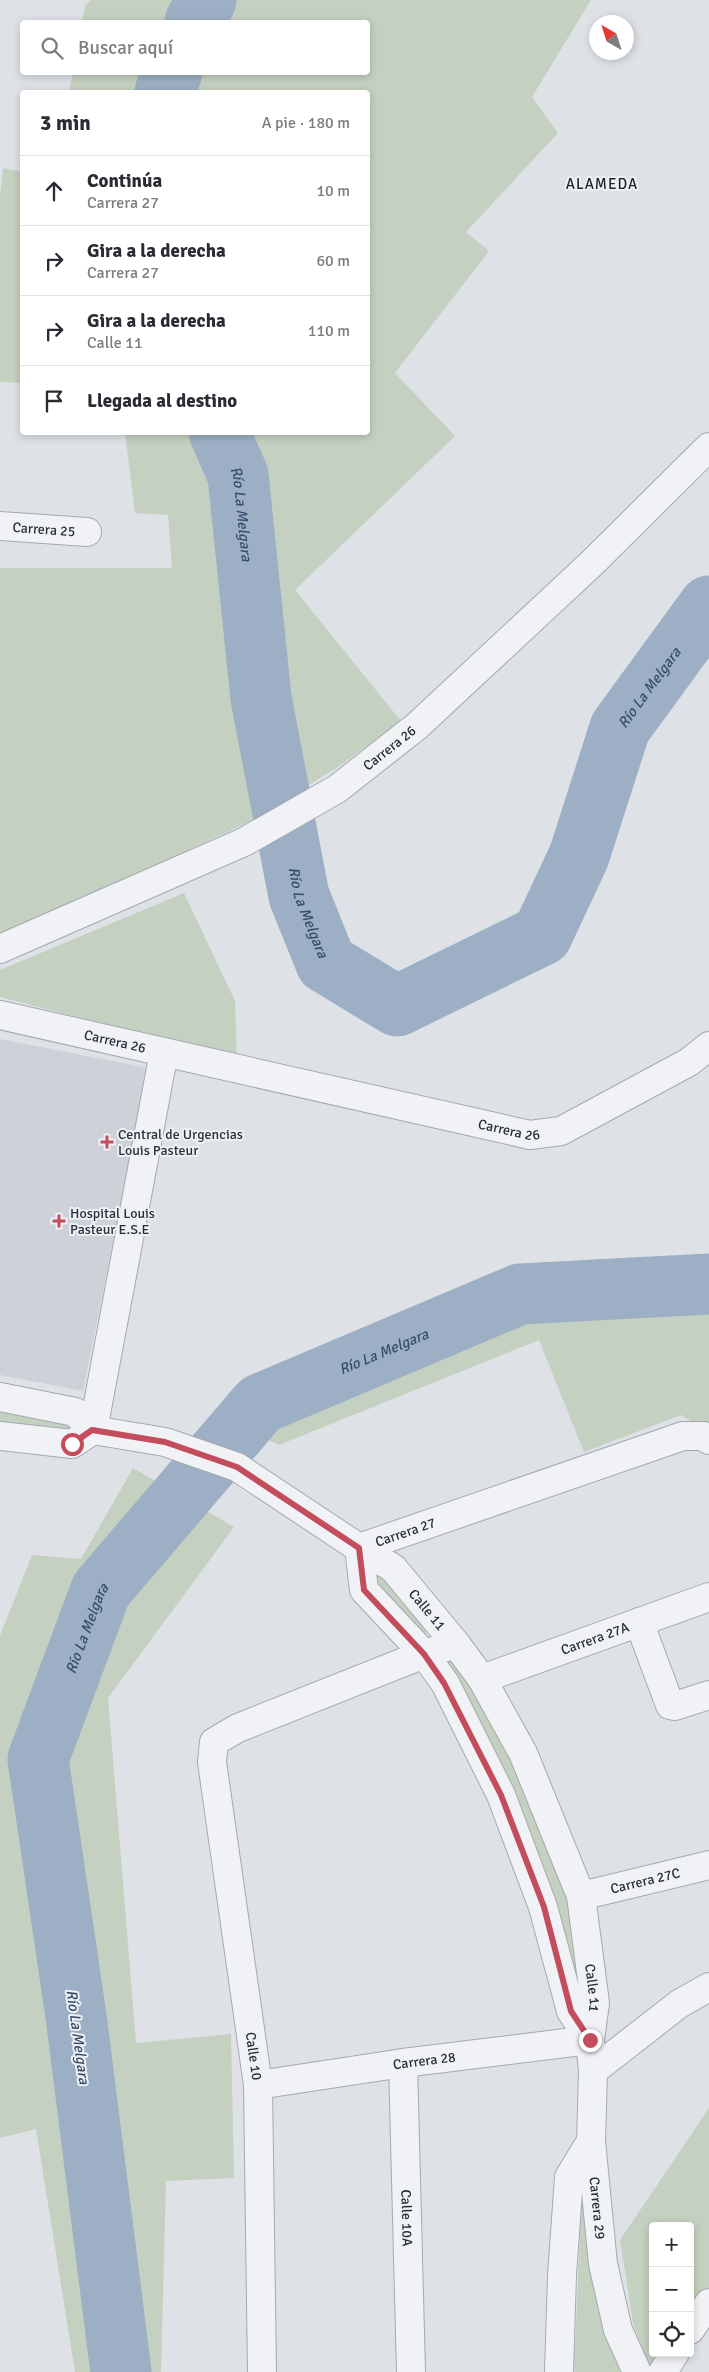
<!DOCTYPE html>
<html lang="es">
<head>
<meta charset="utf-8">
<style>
  body { margin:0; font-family:Signika,sans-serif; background:#f2f2f3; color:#2b2b33 }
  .controls { position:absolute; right:15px; bottom:15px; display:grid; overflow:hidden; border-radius:5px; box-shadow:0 2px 8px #0003 }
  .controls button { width:45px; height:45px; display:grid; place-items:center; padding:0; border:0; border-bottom:1px solid #e1e1e2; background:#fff; color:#2b2b33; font:25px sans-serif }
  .compass { position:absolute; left:589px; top:15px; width:45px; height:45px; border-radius:50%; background:#fff; box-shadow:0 2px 8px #0003; rotate:321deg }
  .stop { position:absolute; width:15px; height:15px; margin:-11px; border:4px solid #c34c5d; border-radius:50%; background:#fff }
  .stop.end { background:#c34c5d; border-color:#fff; box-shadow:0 1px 5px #0008 }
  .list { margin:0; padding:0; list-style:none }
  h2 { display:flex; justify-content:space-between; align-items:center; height:65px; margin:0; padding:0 20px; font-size:21px }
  h2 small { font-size:16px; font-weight:400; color:#7c7c81 }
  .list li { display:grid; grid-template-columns:32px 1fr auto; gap:15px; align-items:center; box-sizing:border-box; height:70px; padding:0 20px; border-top:1px solid #e1e1e2 }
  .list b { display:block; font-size:19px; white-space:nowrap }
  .list p { margin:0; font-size:16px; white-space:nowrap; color:#7c7c81 }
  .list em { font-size:16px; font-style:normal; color:#7c7c81 }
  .icon { flex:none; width:28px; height:28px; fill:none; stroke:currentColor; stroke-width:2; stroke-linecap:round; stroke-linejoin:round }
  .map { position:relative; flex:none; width:709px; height:2372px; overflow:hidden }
  .search { position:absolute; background:#fff; box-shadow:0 2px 8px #0003; left:20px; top:20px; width:350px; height:55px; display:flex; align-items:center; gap:12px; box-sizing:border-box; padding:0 18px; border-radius:5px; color:#7c7c81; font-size:19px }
  .panel { position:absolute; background:#fff; box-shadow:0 2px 8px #0003; left:20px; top:90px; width:350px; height:345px; border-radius:5px }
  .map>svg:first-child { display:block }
</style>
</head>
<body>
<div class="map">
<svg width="709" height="2372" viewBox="0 0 709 2372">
  <rect width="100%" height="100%" fill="#dee2e7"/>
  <!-- built -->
  <polygon fill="#cdd1d8" points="0,1039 148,1068 83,1391 0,1375"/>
  <!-- green -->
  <g fill="#c4d0c0">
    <polygon points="91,0 194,0 183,22 82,22 85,6"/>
    <polygon points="225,0 591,0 532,97 558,133 466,232 489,251 395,373 455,436 295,590 401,721 338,767 291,796 278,724 246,465 232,433 368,432 368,92 183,92 192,73 368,72 368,22 215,22"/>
    <polygon points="73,73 73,72 159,73 153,84 153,92 69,92"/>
    <polygon points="3,168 22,172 22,383 0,382 0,195"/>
    <polygon points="125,433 208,433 227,477 244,634 275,810 0,936 0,568 172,568 168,515 135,513"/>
    <polygon points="184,893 235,1001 237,1059 0,997 0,970"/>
    <polygon points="709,1299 709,1432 681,1415 584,1452 539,1340 279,1445 250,1431 263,1417 519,1303"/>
    <polygon points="0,1406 88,1417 84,1439 0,1429"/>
    <polygon points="133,1468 234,1527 108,1698 136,2043 231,2034 234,2178 166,2181 161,2372 75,2372 36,2129 0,2138 0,1636 32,1555 81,1559"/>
    <polygon points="378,1556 437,1627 415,1638 359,1569"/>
    <polygon points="453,1646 471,1671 568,1885 596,2026 580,2027 434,1655"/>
    <polygon points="709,2108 709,2291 690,2313 690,2226 653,2226 653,2353 663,2353 651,2372 633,2323 620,2240"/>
    <polygon points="582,2190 603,2326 624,2372 575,2372 574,2370"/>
  </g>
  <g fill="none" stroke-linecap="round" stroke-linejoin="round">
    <!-- river -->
    <g stroke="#9cafc4" stroke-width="61">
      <polyline points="195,22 206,0"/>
      <polyline points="165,92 172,72"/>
      <path id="s1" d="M 219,432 L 238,475 L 261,698 L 299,896 L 326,963 L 397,1006 L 542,935 L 579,856 L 620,728 L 709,606"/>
      <path id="s2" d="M 121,2372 L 76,2016 L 38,1759 L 101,1590 L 260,1404 L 520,1294 L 709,1284"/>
    </g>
    <defs>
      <g id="minor">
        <path id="s3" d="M 0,526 L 87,532"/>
        <path id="s4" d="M 0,949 L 244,842 L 337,789 L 417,726 L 591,564 L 709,447"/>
        <path id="s5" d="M 0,1015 L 530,1135 L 561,1131 L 689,1062 L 709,1046"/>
        <path id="s6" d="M 0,1397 L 75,1412 L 93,1430 L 165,1442 L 237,1467 L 359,1548 L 393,1568 L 456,1644 L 482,1679 L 523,1753 L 581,1896 L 595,2003 L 590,2040 L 593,2071 L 591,2141 L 603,2264 L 618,2330 L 637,2372"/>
        <polyline points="93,1430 164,1052"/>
        <polyline points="0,1436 72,1444 93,1430"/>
        <polyline points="359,1548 364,1590 424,1654 445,1683 501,1795 543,1907 571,2011 590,2040"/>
        <path id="s7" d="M 359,1548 L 683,1436 L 703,1436 L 709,1440"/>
        <polyline points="639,1622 670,1705 675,1706 709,1695"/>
        <path id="s8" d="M 482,1679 L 709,1597"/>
        <path id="s9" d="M 581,1896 L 709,1865"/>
        <path id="s10" d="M 403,2063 L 411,2372"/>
        <polyline points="593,2071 679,2004 709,1987"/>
        <path id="s11" d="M 258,2085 L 403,2063 L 590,2040"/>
        <polyline points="690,2330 709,2303"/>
        <polyline points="262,2372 258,2085 212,1762 214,1742 238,1728 424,1654 456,1644"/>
        <polyline points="559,2372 562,2275 569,2177 591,2141"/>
        <polyline points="663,2372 675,2353"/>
      </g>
    </defs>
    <!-- minor casing -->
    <use href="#minor" stroke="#a4a9b0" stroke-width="30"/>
    <!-- minor -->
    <use href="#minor" stroke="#f1f2f5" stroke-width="28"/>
  </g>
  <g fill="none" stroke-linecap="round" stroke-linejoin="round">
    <!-- route -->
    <polyline stroke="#c34c5d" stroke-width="6" points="72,1444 92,1430 165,1442 237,1467 359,1548 364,1590 424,1654 444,1683 501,1795 544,1907 571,2011 590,2040"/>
  </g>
  <!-- markers -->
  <g fill="#c34c5d" stroke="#eef0f4" stroke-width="2">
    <path d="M104.5 1134.5h5v5h5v5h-5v5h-5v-5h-5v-5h5z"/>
    <path d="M56.5 1213.5h5v5h5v5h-5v5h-5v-5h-5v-5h5z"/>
  </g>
  <g text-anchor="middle" stroke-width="4" stroke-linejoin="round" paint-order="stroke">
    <!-- street labels -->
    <g font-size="14" fill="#29303c" stroke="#eef0f4">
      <text dy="5" stroke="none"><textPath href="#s3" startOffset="44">Carrera 25</textPath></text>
      <text dy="5" stroke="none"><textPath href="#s4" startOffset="440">Carrera 26</textPath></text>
      <text dy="5" stroke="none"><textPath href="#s5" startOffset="118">Carrera 26</textPath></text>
      <text dy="5" stroke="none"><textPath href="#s5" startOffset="522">Carrera 26</textPath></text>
      <text dy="5" stroke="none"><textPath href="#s7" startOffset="49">Carrera 27</textPath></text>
      <text dy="5" stroke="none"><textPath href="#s6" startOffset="491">Calle 11</textPath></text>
      <text dy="5" stroke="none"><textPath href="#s8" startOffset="120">Carrera 27A</textPath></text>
      <text dy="5" stroke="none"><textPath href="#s9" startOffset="66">Carrera 27C</textPath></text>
      <text dy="5" stroke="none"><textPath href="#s6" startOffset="911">Calle 11</textPath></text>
      <text transform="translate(254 2056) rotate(82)" y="5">Calle 10</text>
      <text dy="5" stroke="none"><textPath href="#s11" startOffset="168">Carrera 28</textPath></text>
      <text dy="5" stroke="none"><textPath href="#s6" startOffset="1132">Carrera 29</textPath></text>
      <text dy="5" stroke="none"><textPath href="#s10" startOffset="155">Calle 10A</textPath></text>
    </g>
    <!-- poi labels -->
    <g font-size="14" fill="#29303c" stroke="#eef0f4" text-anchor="start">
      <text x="118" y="1139">Central de Urgencias<tspan x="118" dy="16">Louis Pasteur</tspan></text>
      <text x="70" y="1218">Hospital Louis<tspan x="70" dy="16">Pasteur E.S.E</tspan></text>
    </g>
    <!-- neighbourhood labels -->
    <g font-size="15" letter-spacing="1" fill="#1b212d" stroke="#eef0f4">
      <text x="602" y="189">ALAMEDA</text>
    </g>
    <!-- water labels -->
    <g font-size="15" font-style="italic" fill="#364e6d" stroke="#eef0f4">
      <text dy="5" stroke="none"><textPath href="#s1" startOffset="86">Río La Melgara</textPath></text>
      <text dy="5" stroke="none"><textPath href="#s1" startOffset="1061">Río La Melgara</textPath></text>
      <text dy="5" stroke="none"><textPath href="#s1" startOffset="491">Río La Melgara</textPath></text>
      <text dy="5" stroke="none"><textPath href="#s2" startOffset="1178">Río La Melgara</textPath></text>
      <text dy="5" stroke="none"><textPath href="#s2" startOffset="758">Río La Melgara</textPath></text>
      <text transform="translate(78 2037) rotate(82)" y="5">Río La Melgara</text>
    </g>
  </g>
</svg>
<div class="controls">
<button>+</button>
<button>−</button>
<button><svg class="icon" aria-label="locate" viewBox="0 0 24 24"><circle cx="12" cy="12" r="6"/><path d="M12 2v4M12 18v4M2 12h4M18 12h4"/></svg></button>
</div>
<svg class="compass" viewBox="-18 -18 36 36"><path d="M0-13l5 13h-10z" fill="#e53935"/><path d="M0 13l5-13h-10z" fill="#7c7c81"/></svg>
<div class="stop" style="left:72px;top:1444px"></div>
<div class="stop end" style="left:590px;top:2040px"></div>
<div class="search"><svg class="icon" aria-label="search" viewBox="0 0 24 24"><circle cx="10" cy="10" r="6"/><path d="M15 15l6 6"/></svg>Buscar aquí</div>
<section class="panel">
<h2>3 min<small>A pie · 180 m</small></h2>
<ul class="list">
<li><svg class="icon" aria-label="ahead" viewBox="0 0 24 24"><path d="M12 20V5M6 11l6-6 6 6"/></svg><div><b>Continúa</b><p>Carrera 27</p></div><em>10 m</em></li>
<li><svg class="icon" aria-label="right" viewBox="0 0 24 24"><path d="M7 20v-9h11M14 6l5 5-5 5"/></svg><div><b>Gira a la derecha</b><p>Carrera 27</p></div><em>60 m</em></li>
<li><svg class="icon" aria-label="right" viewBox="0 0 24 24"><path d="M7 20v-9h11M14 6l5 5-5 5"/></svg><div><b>Gira a la derecha</b><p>Calle 11</p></div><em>110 m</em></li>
<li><svg class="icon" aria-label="arrive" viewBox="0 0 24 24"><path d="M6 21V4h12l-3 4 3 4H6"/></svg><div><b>Llegada al destino</b></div></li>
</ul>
</section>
</div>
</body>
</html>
